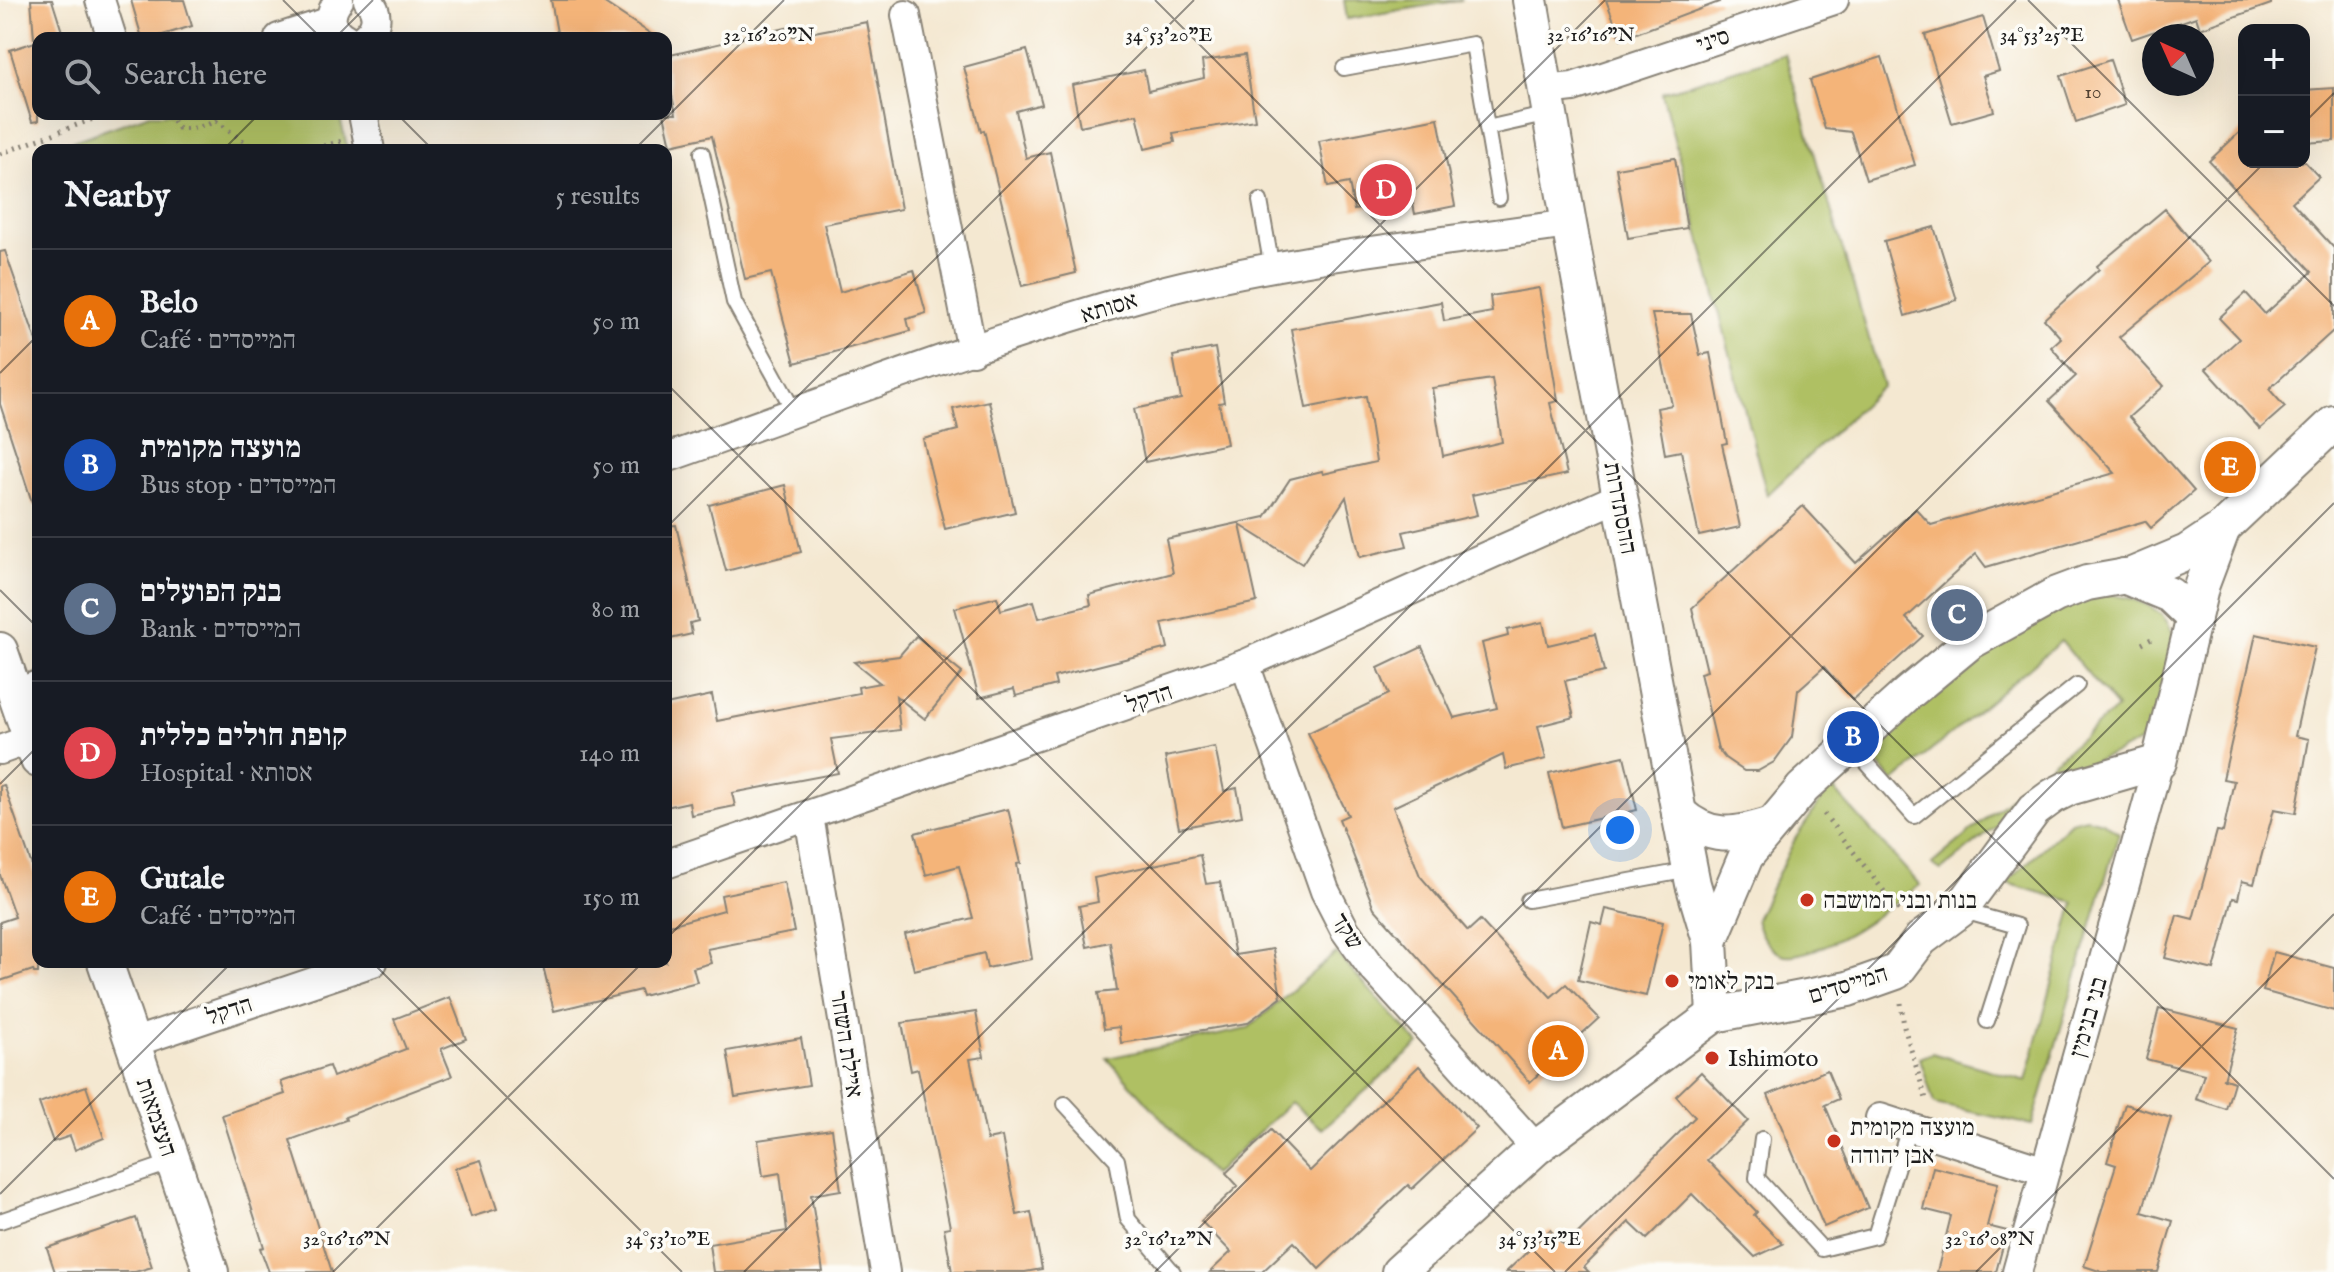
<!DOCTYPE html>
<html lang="en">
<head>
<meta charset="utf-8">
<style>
  body { margin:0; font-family:"IM FELL English","Frank Ruhl Libre",serif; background:#20242c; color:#f1f3f6 }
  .controls { position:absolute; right:24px; top:24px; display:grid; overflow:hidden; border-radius:16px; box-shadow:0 8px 32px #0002 }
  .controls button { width:72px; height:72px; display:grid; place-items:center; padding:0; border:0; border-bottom:2px solid #363941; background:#171b24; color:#f1f3f6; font:40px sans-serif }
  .compass { position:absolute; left:2142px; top:24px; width:72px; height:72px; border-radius:50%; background:#171b24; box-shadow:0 8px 32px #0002; rotate:315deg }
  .you { position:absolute; left:1620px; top:830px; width:28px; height:28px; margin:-20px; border:6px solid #fff; border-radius:50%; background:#1a73e8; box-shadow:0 0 0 12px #1a73e833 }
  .badge { display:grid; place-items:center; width:52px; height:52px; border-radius:50%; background:#c8321e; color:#fff; font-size:26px; font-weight:700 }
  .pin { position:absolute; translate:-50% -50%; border:4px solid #fff; box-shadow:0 2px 8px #0006 }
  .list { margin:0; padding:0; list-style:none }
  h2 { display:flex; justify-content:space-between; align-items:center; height:104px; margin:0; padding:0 32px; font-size:34px }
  h2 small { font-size:26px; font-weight:400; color:#9ea1a6 }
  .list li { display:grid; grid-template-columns:52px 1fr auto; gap:24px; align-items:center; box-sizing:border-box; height:144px; padding:0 32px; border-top:2px solid #363941 }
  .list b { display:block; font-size:30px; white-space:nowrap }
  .list p { margin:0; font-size:26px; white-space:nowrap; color:#9ea1a6 }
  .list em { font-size:26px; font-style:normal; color:#9ea1a6 }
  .icon { flex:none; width:44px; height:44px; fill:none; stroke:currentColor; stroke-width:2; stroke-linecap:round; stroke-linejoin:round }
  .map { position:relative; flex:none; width:2334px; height:1272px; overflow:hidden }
  .search { position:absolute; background:#171b24; box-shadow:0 8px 32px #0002; left:32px; top:32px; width:640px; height:88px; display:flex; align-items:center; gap:20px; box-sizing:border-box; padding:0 28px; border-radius:16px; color:#9ea1a6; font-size:30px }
  .panel { position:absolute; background:#171b24; box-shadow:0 8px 32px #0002; left:32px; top:144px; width:640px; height:824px; border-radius:16px }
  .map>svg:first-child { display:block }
</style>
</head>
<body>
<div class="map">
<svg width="2334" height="1272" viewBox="0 0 2334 1272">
  <rect width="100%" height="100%" fill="#fdfcf7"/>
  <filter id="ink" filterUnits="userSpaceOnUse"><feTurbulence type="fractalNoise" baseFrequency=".0125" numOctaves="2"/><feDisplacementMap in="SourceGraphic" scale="16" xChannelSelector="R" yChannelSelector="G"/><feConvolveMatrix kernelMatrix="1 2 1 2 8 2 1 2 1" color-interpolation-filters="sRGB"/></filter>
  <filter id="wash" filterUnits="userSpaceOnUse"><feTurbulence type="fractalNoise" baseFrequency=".006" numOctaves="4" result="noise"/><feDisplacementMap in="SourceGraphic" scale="32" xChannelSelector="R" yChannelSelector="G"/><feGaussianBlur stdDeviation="1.8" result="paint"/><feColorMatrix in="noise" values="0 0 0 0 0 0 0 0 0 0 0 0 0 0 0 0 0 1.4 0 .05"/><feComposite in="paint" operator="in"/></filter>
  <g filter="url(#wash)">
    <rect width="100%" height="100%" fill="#f4e8d1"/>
    <!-- green -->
    <g fill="#afc064" stroke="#666e40" stroke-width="2">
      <polygon points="1344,0 1462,0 1347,19"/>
      <polygon points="1785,54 1883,386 1767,495 1662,93"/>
      <polygon points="150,114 339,114 348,150 48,150"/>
      <path d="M 2102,594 C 2128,596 2167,605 2173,636 C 2176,648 2157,705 2153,722 L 2147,734 L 2138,743 L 2061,776 L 1941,870 L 1932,864 L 2117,708 L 2061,641 L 1894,782 L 1867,751 L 1969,662 L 2067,600 Z"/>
      <path d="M 1831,786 L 1920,885 C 1886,909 1835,950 1793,955 C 1773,958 1759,935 1756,919 L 1795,839 Z"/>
      <polygon points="2086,818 2103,822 2119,833 2032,1125 1934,1104 1920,1058 1932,1053 2026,1081 2074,902 2006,883 2071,822"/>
      <polygon points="1336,953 1419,1044 1322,1129 1291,1102 1213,1175 1107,1058 1247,1029"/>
    </g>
    <g id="blocks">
      <!-- building -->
      <g fill="#f4b479" fill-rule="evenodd">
        <polygon points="31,0 52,0 64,38 34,38"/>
        <polygon points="131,0 184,0 192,26 153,38 142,38"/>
        <polygon points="551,0 600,0 657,38 558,38"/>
        <polygon points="1606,0 1718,0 1719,2 1621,39"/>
        <polygon points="2118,0 2271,0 2271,4 2200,29 2196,17 2132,39"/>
        <polygon points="1983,17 1999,71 1983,76 1994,111 1952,123 1925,35"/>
        <polygon points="867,22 901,209 824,224 840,292 914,270 926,313 907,319 910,331 795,363 771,273 745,279 712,136 671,145 664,114 676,114 666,68 666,56 790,27 793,36"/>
        <polygon points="38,41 38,121 32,122 10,50"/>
        <polygon points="1027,50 1042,104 1016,111 1026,158 1050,152 1076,273 1022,286 984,130 981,131 964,67"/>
        <polygon points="1245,55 1255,120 1173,133 1175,142 1145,149 1137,114 1080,126 1072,85 1144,70 1148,91 1204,78 1202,61"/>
        <polygon points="1882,57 1915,165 1866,180 1851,132 1825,129 1810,80"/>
        <polygon points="2110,60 2125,105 2076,122 2061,76"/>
        <polygon points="2334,88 2334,141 2304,143 2304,90"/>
        <polygon points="1438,118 1455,206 1415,214 1412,199 1354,210 1349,183 1328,187 1319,141"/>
        <polygon points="2244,128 2244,162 2305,162 2319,177 2292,202 2334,248 2334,330 2269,389 2285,407 2260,429 2206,369 2239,339 2219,318 2246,293 2265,314 2312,272 2209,161"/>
        <polygon points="1675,158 1687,228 1628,238 1616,168"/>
        <polygon points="2165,209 2209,262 2119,337 2164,386 2129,417 2194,491 2151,528 2145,521 1986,567 1976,554 1906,618 1923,636 1853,700 1824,667 1798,690 1792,737 1774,762 1758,771 1744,771 1725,758 1718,749 1700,673 1707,671 1692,608 1803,506 1856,563 1916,509 1931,525 2115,473 2049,401 2076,376 2051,347 2061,338 2044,319 2099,269 2097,266"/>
        <polygon points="1934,227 1957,300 1905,316 1884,241"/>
        <polygon points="5,251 38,346 38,504 33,505 0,404 0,252"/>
        <path d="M 1539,288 L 1558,401 L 1550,403 L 1567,474 L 1472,495 L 1477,515 L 1403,532 L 1407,546 L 1360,557 L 1346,497 L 1302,564 L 1240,525 L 1257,602 L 1162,623 L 1168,648 L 1054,677 L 1056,685 L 1016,696 L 1014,689 L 979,698 L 955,608 L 997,597 L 1001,610 L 1034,601 L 1039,618 L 1091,605 L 1089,595 L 1173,573 L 1166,539 L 1265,517 L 1290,479 L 1322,471 L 1323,474 L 1376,462 L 1366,396 L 1306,408 L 1291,329 L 1441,302 L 1444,321 L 1492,312 L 1490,296 ZM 1492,379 L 1502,442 L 1443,456 L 1432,388 Z"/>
        <polygon points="1652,314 1691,314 1700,355 1710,353 1727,443 1722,444 1740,527 1699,536 1681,451 1665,454 1657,408 1672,405"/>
        <polygon points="1215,348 1224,402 1219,403 1227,444 1145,462 1134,409 1181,399 1173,356"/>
        <polygon points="989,401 1015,512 945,529 923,439 958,430 953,409"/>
        <polygon points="785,485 801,552 726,571 709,505"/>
        <polygon points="676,525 698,621 690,623 692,634 666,640 666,526"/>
        <polygon points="1543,622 1548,645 1595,634 1604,672 1565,681 1574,717 1538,726 1546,759 1506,769 1503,755 1393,807 1420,876 1468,931 1480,920 1551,997 1566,984 1599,1018 1530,1082 1374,908 1339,819 1348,815 1308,733 1389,694 1378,668 1422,647 1454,718 1497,708 1482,643 1508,636 1507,630"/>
        <polygon points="2256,634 2315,647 2295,736 2309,739 2296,813 2274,809 2254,884 2242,881 2238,899 2233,898 2214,970 2165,958 2177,915 2193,919 2217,831 2223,832 2234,781 2223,779"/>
        <polygon points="916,636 962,673 925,719 896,696 900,730 831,739 838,773 732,793 735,806 691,815 689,802 666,807 666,705 712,695 717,721 859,693 858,687 880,683 854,662 899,656"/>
        <polygon points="1215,747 1224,791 1237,788 1242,816 1179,828 1165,757"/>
        <polygon points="1624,756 1637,810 1562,827 1549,773"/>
        <polygon points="4,785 38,883 38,973 34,973 33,970 0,981 0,922 15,917 0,875 0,786"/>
        <polygon points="1008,809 1021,863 1017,864 1032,959 987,968 984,953 914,970 905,934 973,918 959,866 926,875 915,833"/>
        <polygon points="1200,855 1206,884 1220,882 1235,955 1273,949 1281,998 1247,1023 1121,1043 1119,1027 1104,1029 1098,993 1117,991 1110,942 1087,947 1079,906 1098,902 1094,878"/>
        <polygon points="784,882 794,932 707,949 711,963 693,968 697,982 642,996 640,990 554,1011 542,962 666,962 666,926 724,910 721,895"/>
        <polygon points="1606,909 1663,922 1646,996 1578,980 1591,922 1602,925"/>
        <polygon points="2274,952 2334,968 2334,1011 2263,991"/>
        <polygon points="450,997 466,1039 441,1049 452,1076 345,1117 346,1120 290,1140 332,1272 269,1272 260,1248 264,1247 222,1115 285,1094 281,1082 329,1066 333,1077 406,1049 394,1019"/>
        <polygon points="2159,1008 2238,1028 2224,1079 2222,1078 2234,1082 2226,1109 2196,1099 2204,1074 2146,1059"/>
        <polygon points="976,1012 984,1057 970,1059 987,1140 1002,1137 1017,1215 1031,1212 1042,1269 1025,1272 952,1272 944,1228 950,1227 918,1069 911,1071 902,1023"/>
        <polygon points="801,1038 809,1085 735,1097 727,1051"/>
        <polygon points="1419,1066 1477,1128 1412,1189 1408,1185 1319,1269 1294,1242 1262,1272 1210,1272 1231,1252 1201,1221 1238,1186 1226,1173 1271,1130 1310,1171"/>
        <polygon points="1827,1070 1839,1099 1825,1105 1868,1208 1824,1227 1768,1095"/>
        <polygon points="1701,1072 1748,1121 1707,1160 1757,1212 1754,1215 1783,1244 1755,1257 1692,1194 1647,1239 1629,1222 1584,1267 1589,1272 1506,1272 1550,1230 1565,1246 1695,1117 1676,1096"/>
        <polygon points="86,1086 104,1138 75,1150 70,1136 53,1142 39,1103"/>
        <polygon points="2125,1104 2171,1118 2142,1212 2173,1221 2158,1272 2102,1272 2084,1266 2116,1165 2107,1162"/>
        <polygon points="832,1129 841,1190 811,1195 823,1272 713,1272 709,1244 787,1231 780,1173 763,1176 758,1140"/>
        <polygon points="481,1160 497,1209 471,1217 455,1168"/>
        <polygon points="1933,1167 1998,1183 1987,1226 2007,1231 1996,1272 1937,1272 1951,1216 1923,1209"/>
        <polygon points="136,1218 152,1267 135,1272 55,1272 47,1248"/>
      </g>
    </g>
  </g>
  <g filter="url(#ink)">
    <use href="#blocks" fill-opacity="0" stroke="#888276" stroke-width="2"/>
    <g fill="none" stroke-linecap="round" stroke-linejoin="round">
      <defs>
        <g id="service">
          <polyline points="1344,68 1473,44 1499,198"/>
          <polyline points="1487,128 1549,114"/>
          <polyline points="702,153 734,302 795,413"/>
          <polyline points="1260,201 1272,268"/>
          <polyline points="1851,745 1914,816 2077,685"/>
          <polyline points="1528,900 1689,870"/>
          <polyline points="1960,910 2017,926 1987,1021"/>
          <polyline points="1065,1104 1117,1160 1128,1219 1173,1272"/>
          <polyline points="1762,1139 1757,1178 1822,1249 1875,1236 1909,1128"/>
          <polyline points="0,1221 173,1162"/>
        </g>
        <g id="minor">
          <polyline points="100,0 112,38"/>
          <path d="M 339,0 C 328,14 329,29 345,38"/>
          <polyline points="906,15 972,351"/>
          <polyline points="279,38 331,21"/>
          <path d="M 364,38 C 377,28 380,13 368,0"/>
          <polyline points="1546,90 1573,87 1834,0"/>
          <polyline points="363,114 370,150"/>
          <path d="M 666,458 C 820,404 974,344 1132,299 C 1274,259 1423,245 1569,224"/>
          <polyline points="1245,664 1325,891 1345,930 1370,965 1536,1148"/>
          <polyline points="14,694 38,685"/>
          <polyline points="0,750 31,739"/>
          <polyline points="809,816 885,1272"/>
          <polyline points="666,864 1245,664 1619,497"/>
          <polyline points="132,1043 373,962"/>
          <polyline points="1880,1118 2045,1171"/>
          <polyline points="2017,1272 2159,762"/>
        </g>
        <g id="tertiary">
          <polyline points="1530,0 1569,224 1679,813 1693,884 1710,941 1714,1015"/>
          <polyline points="2124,576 2170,595 2194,618"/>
          <polyline points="0,650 38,760"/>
          <path d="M 1679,813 C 1710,841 1735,836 1772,824"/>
          <polyline points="1710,941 1746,856 1803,788 1907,694 1970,642 2055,595 2087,583 2132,575 2187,552 2223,528 2334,423"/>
          <polyline points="105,962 211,1272"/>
          <polyline points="1399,1272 1536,1148 1714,1015 1848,989 1896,972 1921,939 1960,910 2034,810 2053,796 2069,788 2159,762 2202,584 2223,528"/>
        </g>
      </defs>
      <!-- service casing -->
      <use href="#service" stroke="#888276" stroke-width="18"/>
      <!-- minor casing -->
      <use href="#minor" stroke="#888276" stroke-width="32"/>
      <!-- tertiary casing -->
      <use href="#tertiary" stroke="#888276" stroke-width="38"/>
      <!-- path -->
      <g stroke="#888276" stroke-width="5" stroke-dasharray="2 6" stroke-linecap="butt">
        <path d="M 168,114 L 178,128 C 196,130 210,126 223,114"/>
        <polyline points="216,121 253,148 265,150"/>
        <polyline points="308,150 342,141"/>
        <polyline points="0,154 106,114"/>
        <polyline points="2142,644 2155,637"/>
        <polyline points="1824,814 1901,913"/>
        <polyline points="1901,1003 1904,1027 1927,1102"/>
      </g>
      <!-- service -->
      <use href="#service" stroke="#fff" stroke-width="14"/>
      <!-- minor -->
      <use href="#minor" stroke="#fff" stroke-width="28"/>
      <!-- tertiary -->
      <use href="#tertiary" stroke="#fff" stroke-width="34"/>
    </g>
  </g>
  <!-- ticks -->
  <path fill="none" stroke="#1c1c1c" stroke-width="2" stroke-opacity="0.45" d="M 283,0 L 321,38M 1155,0 L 2334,1179M 2028,0 L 2334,306M 335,38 L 373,0M 397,114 L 433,150M 2304,123 L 2334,93M 223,150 L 259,114M 634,150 L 784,0M 0,373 L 38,335M 666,383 L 1555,1272M 666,528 L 1194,0M 0,590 L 38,628M 0,784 L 38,746M 666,939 L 1605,0M 372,962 L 682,1272M 0,1194 L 232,962M 333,1272 L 643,962M 744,1272 L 2016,0M 1155,1272 L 2265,162M 1565,1272 L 2334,503M 1976,1272 L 2334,914"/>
  <!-- markers -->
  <g fill="#c8321e" stroke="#fdfcf7" stroke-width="3">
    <circle cx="1807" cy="900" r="8"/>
    <circle cx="1672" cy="981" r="8"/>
    <circle cx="1712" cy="1058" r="8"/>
    <circle cx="1834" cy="1141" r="8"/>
  </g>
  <g text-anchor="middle" stroke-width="7" stroke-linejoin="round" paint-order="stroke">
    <!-- number labels -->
    <g font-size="20" fill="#524233">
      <text x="2093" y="98">10</text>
    </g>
    <!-- street labels -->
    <g font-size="24" fill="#1c1c1c" stroke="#fdfcf7">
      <text transform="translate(1713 40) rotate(-19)" y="8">סיני</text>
      <text transform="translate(1109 307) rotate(-17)" y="8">אסותא</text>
      <text transform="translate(1621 508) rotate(79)" y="8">ההסתדרות</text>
      <text transform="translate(1149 698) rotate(-19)" y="8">הדקל</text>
      <text transform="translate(1348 931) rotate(58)" y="8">שקד</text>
      <text transform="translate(1848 984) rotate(-17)" y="8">המייסדים</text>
      <text transform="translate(229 1010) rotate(-18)" y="8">הדקל</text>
      <text transform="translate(2088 1017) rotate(-74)" y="8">בני בנימין</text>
      <text transform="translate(847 1044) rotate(81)" y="8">איילת השחר</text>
      <text transform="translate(157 1117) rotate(71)" y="8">העצמאות</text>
    </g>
    <!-- poi labels -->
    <g font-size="24" fill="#1c1c1c" stroke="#fdfcf7" text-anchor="start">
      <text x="1823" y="908">בנות ובני המושבה</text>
      <text x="1688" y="989">בנק לאומי</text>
      <text x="1728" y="1066">Ishimoto</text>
      <text x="1850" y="1135">מועצה מקומית<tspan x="1850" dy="28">אבן יהודה</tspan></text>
    </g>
  </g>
  <g font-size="20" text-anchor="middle" fill="#1c1c1c" stroke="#fdfcf7" stroke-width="7" stroke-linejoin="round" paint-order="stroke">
    <text x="1169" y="41">34°53'20"E</text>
    <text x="1591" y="41">32°16'16"N</text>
    <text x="2042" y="41">34°53'25"E</text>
    <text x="769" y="41">32°16'20"N</text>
    <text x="347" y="1245">32°16'16"N</text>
    <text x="1169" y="1245">32°16'12"N</text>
    <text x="1990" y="1245">32°16'08"N</text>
    <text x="668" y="1245">34°53'10"E</text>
    <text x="1540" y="1245">34°53'15"E</text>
  </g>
</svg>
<div class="controls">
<button>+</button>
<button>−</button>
</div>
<svg class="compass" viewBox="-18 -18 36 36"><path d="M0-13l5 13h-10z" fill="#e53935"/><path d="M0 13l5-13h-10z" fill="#9ea1a6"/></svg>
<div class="you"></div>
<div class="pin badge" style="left:1558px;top:1051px;background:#e8710a">A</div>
<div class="pin badge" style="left:1853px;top:737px;background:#1a4fb4">B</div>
<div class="pin badge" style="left:1957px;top:615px;background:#5c6f8a">C</div>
<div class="pin badge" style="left:1386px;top:190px;background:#e0444e">D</div>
<div class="pin badge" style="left:2230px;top:467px;background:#e8710a">E</div>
<div class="search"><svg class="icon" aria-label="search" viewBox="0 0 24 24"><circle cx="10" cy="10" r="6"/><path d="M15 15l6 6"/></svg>Search here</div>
<section class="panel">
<h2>Nearby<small>5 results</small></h2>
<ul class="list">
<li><span class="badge" style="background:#e8710a">A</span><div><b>Belo</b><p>Café · המייסדים</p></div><em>50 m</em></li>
<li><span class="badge" style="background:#1a4fb4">B</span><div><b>מועצה מקומית</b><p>Bus stop · המייסדים</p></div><em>50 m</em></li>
<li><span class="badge" style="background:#5c6f8a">C</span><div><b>בנק הפועלים</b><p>Bank · המייסדים</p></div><em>80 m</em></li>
<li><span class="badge" style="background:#e0444e">D</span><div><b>קופת חולים כללית</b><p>Hospital · אסותא</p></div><em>140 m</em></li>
<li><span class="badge" style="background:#e8710a">E</span><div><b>Gutale</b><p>Café · המייסדים</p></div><em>150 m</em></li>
</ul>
</section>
</div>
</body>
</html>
